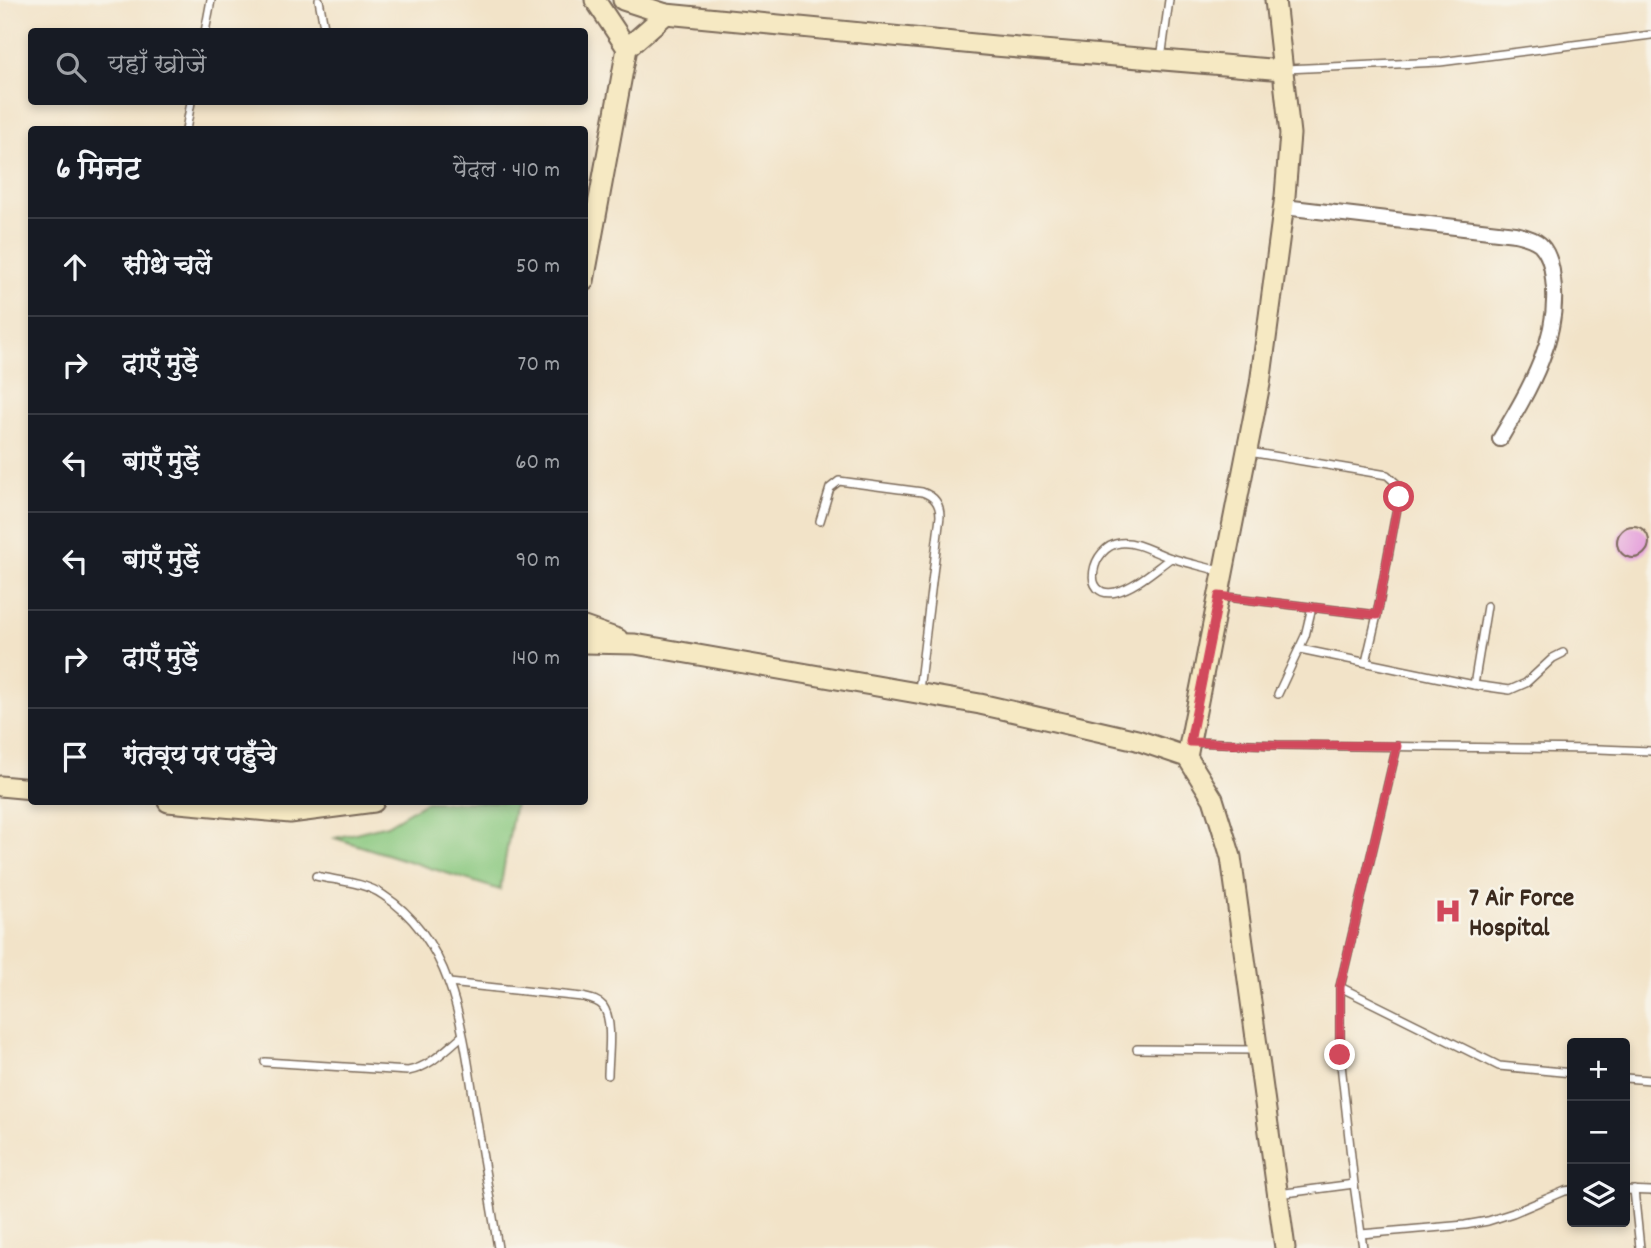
<!DOCTYPE html>
<html lang="hi">
<head>
<meta charset="utf-8">
<style>
  body { margin:0; font-family:Dekko,"Playpen Sans Deva",sans-serif; background:#242831; color:#f1f3f6 }
  .controls { position:absolute; right:21px; bottom:21px; display:grid; overflow:hidden; border-radius:7px; box-shadow:0 4px 10px #0003 }
  .controls button { width:63px; height:63px; display:grid; place-items:center; padding:0; border:0; border-bottom:2px solid #363941; background:#171b24; color:#f1f3f6; font:35px sans-serif }
  .stop { position:absolute; width:21px; height:21px; margin:-16px; border:5px solid #d1495b; border-radius:50%; background:#fff }
  .stop.end { background:#d1495b; border-color:#fff; box-shadow:0 2px 7px #0008 }
  .list { margin:0; padding:0; list-style:none }
  h2 { display:flex; justify-content:space-between; align-items:center; height:91px; margin:0; padding:0 28px; font-size:30px }
  h2 small { font-size:23px; font-weight:400; color:#9ea1a6 }
  .list li { display:grid; grid-template-columns:46px 1fr auto; gap:21px; align-items:center; box-sizing:border-box; height:98px; padding:0 28px; border-top:2px solid #363941 }
  .list b { display:block; font-size:26px; white-space:nowrap }
  .list em { font-size:23px; font-style:normal; color:#9ea1a6 }
  .icon { flex:none; width:38px; height:38px; fill:none; stroke:currentColor; stroke-width:2; stroke-linecap:round; stroke-linejoin:round }
  .map { position:relative; flex:none; width:1651px; height:1248px; overflow:hidden }
  .search { position:absolute; background:#171b24; box-shadow:0 4px 10px #0003; left:28px; top:28px; width:560px; height:77px; display:flex; align-items:center; gap:18px; box-sizing:border-box; padding:0 24px; border-radius:7px; color:#9ea1a6; font-size:26px }
  .panel { position:absolute; background:#171b24; box-shadow:0 4px 10px #0003; left:28px; top:126px; width:560px; height:679px; border-radius:7px }
  .map>svg:first-child { display:block }
</style>
</head>
<body>
<div class="map">
<svg width="1651" height="1248" viewBox="0 0 1651 1248">
  <rect width="100%" height="100%" fill="#f7f3e8"/>
  <filter id="ink" filterUnits="userSpaceOnUse"><feTurbulence type="fractalNoise" baseFrequency=".0143" numOctaves="2"/><feDisplacementMap in="SourceGraphic" scale="14" xChannelSelector="R" yChannelSelector="G"/><feConvolveMatrix kernelMatrix="1 2 1 2 8 2 1 2 1" color-interpolation-filters="sRGB"/></filter>
  <filter id="wash" filterUnits="userSpaceOnUse"><feTurbulence type="fractalNoise" baseFrequency=".00686" numOctaves="4" result="noise"/><feDisplacementMap in="SourceGraphic" scale="28" xChannelSelector="R" yChannelSelector="G"/><feGaussianBlur stdDeviation="1.57" result="paint"/><feColorMatrix in="noise" values="0 0 0 0 0 0 0 0 0 0 0 0 0 0 0 0 0 1.4 0 .05"/><feComposite in="paint" operator="in"/></filter>
  <g filter="url(#wash)">
    <rect width="100%" height="100%" fill="#f2e3c8"/>
    <!-- green -->
    <polygon fill="#89c87f" stroke="#62794e" stroke-width="2" points="426,802 515,802 500,890 335,838 387,825"/>
    <g id="blocks">
      <!-- building -->
      <circle fill="#e6a6dc" cx="1633" cy="542" r="16"/>
    </g>
  </g>
  <g filter="url(#ink)">
    <use href="#blocks" fill-opacity="0" stroke="#7b6b5a" stroke-width="2"/>
    <g fill="none" stroke-linecap="round" stroke-linejoin="round">
      <defs>
        <g id="lane">
          <polyline points="319,0 325,32"/>
          <polyline points="205,32 211,0"/>
          <polyline points="1161,59 1169,0"/>
          <polyline points="1286,69 1440,62 1651,35"/>
          <polyline points="186,130 191,102"/>
          <polyline points="1249,452 1387,475 1397,484 1399,497 1377,615 1366,662"/>
          <path d="M 820,521 L 830,488 L 839,481 L 922,492 C 934,496 940,503 940,516 L 919,690"/>
          <path d="M 1171,558 C 1155,569 1136,587 1116,592 C 1080,600 1091,546 1120,543 C 1137,541 1155,553 1171,558 C 1188,563 1205,567 1223,572"/>
          <polyline points="1219,596 1377,615"/>
          <polyline points="1300,649 1474,685 1510,690 1526,683 1553,658 1563,653"/>
          <polyline points="1474,685 1487,606"/>
          <polyline points="1278,694 1305,636 1312,607"/>
          <polyline points="1193,742 1277,745 1599,749 1651,751"/>
          <polyline points="1397,746 1340,987 1340,1055 1354,1184 1361,1234 1465,1225 1488,1221 1513,1213 1565,1191 1572,1190"/>
          <path d="M 316,876 C 338,881 364,882 383,895 C 456,942 464,1038 476,1115 C 483,1160 491,1204 498,1248"/>
          <path d="M 449,983 L 582,997 C 590,999 598,1000 603,1006 C 614,1021 608,1058 608,1075"/>
          <polyline points="1340,987 1499,1066 1572,1073"/>
          <polyline points="1137,1049 1256,1050"/>
          <path d="M 265,1062 L 408,1071 C 430,1067 445,1050 462,1036"/>
          <polyline points="1625,1078 1651,1080"/>
          <polyline points="1625,1190 1651,1191"/>
          <polyline points="1634,1190 1640,1248"/>
          <polyline points="1278,1194 1354,1184"/>
          <polyline points="1361,1234 1363,1248"/>
        </g>
        <path id="street" d="M 1284,207 L 1515,234 C 1523,236 1533,238 1540,244 C 1549,253 1552,267 1553,279 C 1561,337 1529,390 1500,439"/>
        <g id="secondary">
          <polyline points="595,0 627,48"/>
          <polyline points="623,0 666,14 995,46 1282,70"/>
          <polyline points="584,281 627,48 666,14"/>
          <polyline points="584,627 618,639"/>
          <polyline points="584,643 635,644 980,704 1137,740 1187,757 1213,799 1231,857 1285,1248"/>
          <polyline points="1187,757 1260,384 1285,196 1290,134 1275,0"/>
          <polyline points="0,786 32,789"/>
          <polyline points="168,802 290,813 374,802"/>
        </g>
      </defs>
      <!-- lane casing -->
      <use href="#lane" stroke="#7b6b5a" stroke-width="10"/>
      <!-- street casing -->
      <use href="#street" stroke="#7b6b5a" stroke-width="18"/>
      <!-- secondary casing -->
      <use href="#secondary" stroke="#7b6b5a" stroke-width="23"/>
      <!-- lane -->
      <use href="#lane" stroke="#fff" stroke-width="7"/>
      <!-- street -->
      <use href="#street" stroke="#fff" stroke-width="14"/>
      <!-- secondary -->
      <use href="#secondary" stroke="#f6e9c3" stroke-width="19"/>
    </g>
  </g>
  <g fill="none" stroke-linecap="round" stroke-linejoin="round" filter="url(#ink)">
    <!-- route -->
    <polyline stroke="#d1495b" stroke-width="9" points="1340,1055 1340,987 1397,746 1277,745 1190,742 1219,596 1377,615 1399,497"/>
  </g>
  <!-- icons -->
  <defs>
    <symbol id="hospital-bare" viewBox="-9 -9 18 18"><path d="M-5-5h3v3.5h4V-5h3V5h-3V1.5h-4V5h-3Z" fill="#d1495b" stroke="#f7f3e8" stroke-width="2.5" paint-order="stroke"/></symbol>
  </defs>
  <g fill-rule="evenodd">
    <use href="#hospital-bare" x="1429" y="892" width="38" height="38"/>
  </g>
  <g text-anchor="middle" stroke-width="5" stroke-linejoin="round" paint-order="stroke">
    <!-- poi labels -->
    <g font-size="26" font-weight="bold" fill="#3b2a1e" stroke="#f7f3e8" text-anchor="start">
      <text x="1469" y="905">7 Air Force<tspan x="1469" dy="30">Hospital</tspan></text>
    </g>
  </g>
</svg>
<div class="controls">
<button>+</button>
<button>−</button>
<button><svg class="icon" aria-label="layers" viewBox="0 0 24 24"><path d="M12 4l9 5-9 5-9-5zM3 14l9 5 9-5"/></svg></button>
</div>
<div class="stop" style="left:1399px;top:497px"></div>
<div class="stop end" style="left:1340px;top:1055px"></div>
<div class="search"><svg class="icon" aria-label="search" viewBox="0 0 24 24"><circle cx="10" cy="10" r="6"/><path d="M15 15l6 6"/></svg>यहाँ खोजें</div>
<section class="panel">
<h2>6 मिनट<small>पैदल · 410 m</small></h2>
<ul class="list">
<li><svg class="icon" aria-label="ahead" viewBox="0 0 24 24"><path d="M12 20V5M6 11l6-6 6 6"/></svg><div><b>सीधे चलें</b></div><em>50 m</em></li>
<li><svg class="icon" aria-label="right" viewBox="0 0 24 24"><path d="M7 20v-9h11M14 6l5 5-5 5"/></svg><div><b>दाएँ मुड़ें</b></div><em>70 m</em></li>
<li><svg class="icon" aria-label="left" viewBox="0 0 24 24"><path d="M17 20v-9H6M10 6l-5 5 5 5"/></svg><div><b>बाएँ मुड़ें</b></div><em>60 m</em></li>
<li><svg class="icon" aria-label="left" viewBox="0 0 24 24"><path d="M17 20v-9H6M10 6l-5 5 5 5"/></svg><div><b>बाएँ मुड़ें</b></div><em>90 m</em></li>
<li><svg class="icon" aria-label="right" viewBox="0 0 24 24"><path d="M7 20v-9h11M14 6l5 5-5 5"/></svg><div><b>दाएँ मुड़ें</b></div><em>140 m</em></li>
<li><svg class="icon" aria-label="arrive" viewBox="0 0 24 24"><path d="M6 21V4h12l-3 4 3 4H6"/></svg><div><b>गंतव्य पर पहुँचे</b></div></li>
</ul>
</section>
</div>
</body>
</html>
